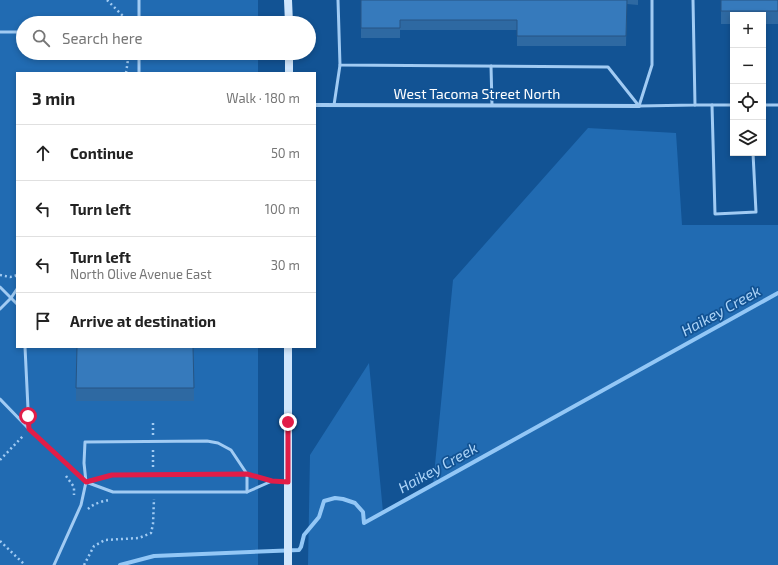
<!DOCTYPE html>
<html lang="en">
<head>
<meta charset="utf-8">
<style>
  body { margin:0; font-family:"Exo 2",sans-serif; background:#f6f6f6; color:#222 }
  .controls { position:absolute; right:12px; top:12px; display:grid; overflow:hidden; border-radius:0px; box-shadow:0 2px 6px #0003 }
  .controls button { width:36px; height:36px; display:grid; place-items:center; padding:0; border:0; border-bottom:1px solid #e0e0e0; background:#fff; color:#222; font:20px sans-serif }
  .stop { position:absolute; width:12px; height:12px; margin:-9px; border:3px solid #e11d48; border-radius:50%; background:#fff }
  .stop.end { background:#e11d48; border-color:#fff; box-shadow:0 1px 4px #0008 }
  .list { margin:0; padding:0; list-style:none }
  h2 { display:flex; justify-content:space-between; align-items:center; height:52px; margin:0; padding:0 16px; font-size:17px }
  h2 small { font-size:13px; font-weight:400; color:#767676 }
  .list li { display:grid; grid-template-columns:26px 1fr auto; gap:12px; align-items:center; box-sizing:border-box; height:56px; padding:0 16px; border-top:1px solid #e0e0e0 }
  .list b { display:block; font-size:15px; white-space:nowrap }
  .list p { margin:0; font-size:13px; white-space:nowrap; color:#767676 }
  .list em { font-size:13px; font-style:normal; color:#767676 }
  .icon { flex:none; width:22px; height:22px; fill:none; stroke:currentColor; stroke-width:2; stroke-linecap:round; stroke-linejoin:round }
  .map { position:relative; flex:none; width:778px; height:565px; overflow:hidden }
  .search { position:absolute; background:#fff; box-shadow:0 2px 6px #0003; left:16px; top:16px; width:300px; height:44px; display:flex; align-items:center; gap:10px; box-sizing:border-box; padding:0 14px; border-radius:22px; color:#767676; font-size:15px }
  .panel { position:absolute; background:#fff; box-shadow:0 2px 6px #0003; left:16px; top:72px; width:300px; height:276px; border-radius:0px }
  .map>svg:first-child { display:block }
</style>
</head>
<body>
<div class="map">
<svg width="778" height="565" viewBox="0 0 778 565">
  <rect width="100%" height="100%" fill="#125394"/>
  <!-- green -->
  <g fill="#216bb2">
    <polygon points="0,0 258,0 258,23 23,23 23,53 258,53 258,73 17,73 17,347 258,347 258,565 0,565"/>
    <polygon points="588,128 676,133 682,225 778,225 778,565 308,565 310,455 369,363 383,512 433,485 453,280"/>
  </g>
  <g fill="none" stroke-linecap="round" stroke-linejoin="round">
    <!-- stream -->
    <polyline stroke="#93c7f6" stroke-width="4" points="120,565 154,556 299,550 301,547 304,535 319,517 324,501 335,498 343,499 355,503 363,512 364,523 778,293"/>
    <!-- path -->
    <g stroke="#a1cbf3" stroke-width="2.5" stroke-dasharray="2 3" stroke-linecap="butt">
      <polyline points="107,0 127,20"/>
      <polyline points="122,23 132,17"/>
      <polyline points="126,73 129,53"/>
      <polyline points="0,275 10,277 15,276 17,274"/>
      <polyline points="153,423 153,435"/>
      <polyline points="153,450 153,467"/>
      <polyline points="0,460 24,435"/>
      <polyline points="66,476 74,487 74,495"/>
      <path d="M 88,509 C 93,504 102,501 109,500"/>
      <polyline points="0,541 25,565"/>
      <polyline points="84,565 94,546 105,540 139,538 151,533 153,524 154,499"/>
    </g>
    <!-- lane -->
    <g stroke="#a1cbf3" stroke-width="3">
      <polyline points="338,0 340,65 608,67 639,106"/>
      <polyline points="139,23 139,0"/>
      <polyline points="0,32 23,32"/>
      <polyline points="491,66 492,105"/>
      <polyline points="139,73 139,53"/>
      <polyline points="334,105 340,65"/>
      <polyline points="695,105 733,105"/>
      <polyline points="712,105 715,214 756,212 753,153"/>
      <polyline points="763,105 778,105"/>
      <polyline points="639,106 695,105 693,0"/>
      <polyline points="639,106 652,65 652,0"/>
      <polyline points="0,287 17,304"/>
      <polyline points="0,309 11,298 17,289"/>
      <polyline points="25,347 29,429"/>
      <polyline points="0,399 29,429 86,482 81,505 54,565"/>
      <polyline points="86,482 84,463 85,442 207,441 218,443 231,450 247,474 247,492"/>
      <polyline points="86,482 112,475 247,474 272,481 287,482"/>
      <polyline points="86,482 113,492 247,492 272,481"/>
    </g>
    <!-- street -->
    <polyline stroke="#a1cbf3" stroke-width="4" points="315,105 639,106"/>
    <!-- secondary -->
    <g stroke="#d0e6fc" stroke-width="8">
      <polyline points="288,0 289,23"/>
      <polyline points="289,53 289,73"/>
      <polyline points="288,565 288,347"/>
    </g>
  </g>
  <!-- wall -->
  <g fill="#2e69a2">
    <polygon points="361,0 638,0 638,5 627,4 626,46 517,46 517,30 400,30 400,38 361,38"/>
    <polygon points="721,0 778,0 778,24 763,24 763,15 733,15 733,24 721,24"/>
    <rect x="76" y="388" width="118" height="13"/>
  </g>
  <!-- building -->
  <g fill="#367abc" stroke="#265584">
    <polygon points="361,0 627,0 626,36 517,36 517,20 400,20 400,28 361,28"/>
    <rect x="721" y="0" width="57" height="11"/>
    <polygon points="77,347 193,347 194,388 76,388"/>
  </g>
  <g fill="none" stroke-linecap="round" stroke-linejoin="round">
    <!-- route -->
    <polyline stroke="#e11d48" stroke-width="5" points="28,416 29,429 86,482 112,475 247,474 272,481 288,482 288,422"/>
  </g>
  <g text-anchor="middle" stroke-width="3.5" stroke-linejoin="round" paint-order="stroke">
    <!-- street labels -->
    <g font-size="14" fill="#fff" stroke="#125394">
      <text x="477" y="99">West Tacoma Street North</text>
    </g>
    <!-- water labels -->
    <g font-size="15" font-style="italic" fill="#add5f9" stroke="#125394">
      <text transform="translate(721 311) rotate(-29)" y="5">Haikey Creek</text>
      <text transform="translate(438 468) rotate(-29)" y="5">Haikey Creek</text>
    </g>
  </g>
</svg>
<div class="controls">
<button>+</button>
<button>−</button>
<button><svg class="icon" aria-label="locate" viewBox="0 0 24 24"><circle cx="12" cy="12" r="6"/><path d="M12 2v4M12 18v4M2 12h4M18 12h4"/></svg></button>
<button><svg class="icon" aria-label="layers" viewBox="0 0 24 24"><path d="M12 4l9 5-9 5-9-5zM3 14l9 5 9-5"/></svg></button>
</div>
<div class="stop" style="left:28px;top:416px"></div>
<div class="stop end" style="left:288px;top:422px"></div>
<div class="search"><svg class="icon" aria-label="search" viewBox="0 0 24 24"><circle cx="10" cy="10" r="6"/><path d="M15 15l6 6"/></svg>Search here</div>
<section class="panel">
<h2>3 min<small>Walk · 180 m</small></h2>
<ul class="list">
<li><svg class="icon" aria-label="ahead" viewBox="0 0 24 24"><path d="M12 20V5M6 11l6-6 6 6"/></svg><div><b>Continue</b></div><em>50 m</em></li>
<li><svg class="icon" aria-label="left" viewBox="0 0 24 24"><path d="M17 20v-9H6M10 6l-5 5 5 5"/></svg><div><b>Turn left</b></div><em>100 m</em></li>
<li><svg class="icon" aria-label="left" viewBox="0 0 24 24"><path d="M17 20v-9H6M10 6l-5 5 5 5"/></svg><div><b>Turn left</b><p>North Olive Avenue East</p></div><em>30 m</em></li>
<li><svg class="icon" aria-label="arrive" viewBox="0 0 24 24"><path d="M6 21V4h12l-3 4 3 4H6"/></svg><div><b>Arrive at destination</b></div></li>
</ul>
</section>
</div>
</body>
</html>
